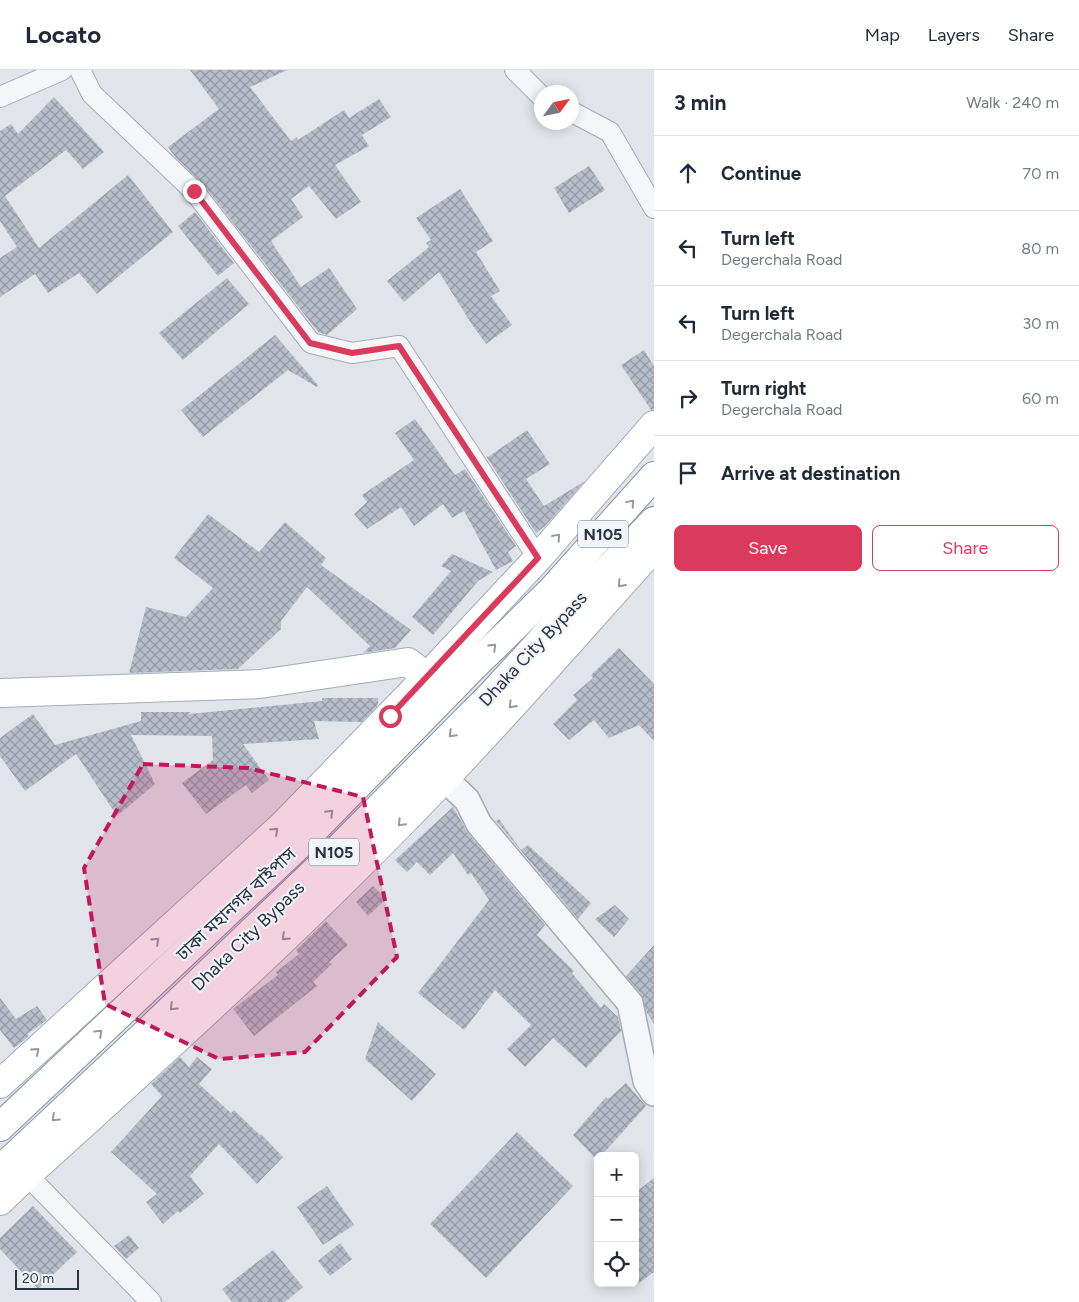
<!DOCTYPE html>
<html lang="en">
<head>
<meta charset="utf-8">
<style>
  body { margin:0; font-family:Figtree,"Noto Sans Bengali",sans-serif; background:#f2f2f3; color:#1f2937 }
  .controls { position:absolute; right:15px; bottom:15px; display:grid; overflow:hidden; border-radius:8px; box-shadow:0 2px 12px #0003 }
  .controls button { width:45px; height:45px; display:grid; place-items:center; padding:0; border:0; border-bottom:1px solid #e0e1e3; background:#fff; color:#1f2937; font:25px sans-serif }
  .compass { position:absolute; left:534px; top:15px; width:45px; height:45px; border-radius:50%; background:#fff; box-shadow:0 2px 12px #0003; rotate:57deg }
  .scale { position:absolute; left:15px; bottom:12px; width:64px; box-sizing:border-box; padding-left:5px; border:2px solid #273344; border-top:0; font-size:14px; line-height:18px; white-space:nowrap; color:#273344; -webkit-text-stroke:4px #f1f4f8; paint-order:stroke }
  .stop { position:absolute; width:15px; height:15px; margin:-11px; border:4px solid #da3b5c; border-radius:50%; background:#fff }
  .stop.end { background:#da3b5c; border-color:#fff; box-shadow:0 1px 5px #0008 }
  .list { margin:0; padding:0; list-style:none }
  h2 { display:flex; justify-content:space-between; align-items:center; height:65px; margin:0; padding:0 20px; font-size:21px }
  h2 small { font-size:16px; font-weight:400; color:#747a83 }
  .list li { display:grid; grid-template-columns:32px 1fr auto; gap:15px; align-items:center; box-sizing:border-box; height:75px; padding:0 20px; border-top:1px solid #e0e1e3 }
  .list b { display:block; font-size:19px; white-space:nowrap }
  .list p { margin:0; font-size:16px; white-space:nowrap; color:#747a83 }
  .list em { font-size:16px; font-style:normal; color:#747a83 }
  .actions { display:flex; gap:10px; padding:15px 20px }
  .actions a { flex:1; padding:11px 0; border:1px solid #da3b5c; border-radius:8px; text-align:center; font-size:18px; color:#da3b5c }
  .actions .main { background:#da3b5c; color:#fff }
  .icon { flex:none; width:28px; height:28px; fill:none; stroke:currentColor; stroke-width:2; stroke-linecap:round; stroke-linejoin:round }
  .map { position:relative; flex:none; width:654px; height:1232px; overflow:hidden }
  header { display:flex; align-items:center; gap:30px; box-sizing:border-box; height:70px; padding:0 25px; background:#fff; border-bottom:1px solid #e0e1e3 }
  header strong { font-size:24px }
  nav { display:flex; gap:28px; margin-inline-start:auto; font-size:18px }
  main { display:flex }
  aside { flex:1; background:#fff }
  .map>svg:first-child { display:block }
</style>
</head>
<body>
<header>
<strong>Locato</strong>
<nav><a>Map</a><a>Layers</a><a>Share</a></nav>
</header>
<main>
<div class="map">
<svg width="654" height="1232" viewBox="0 0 654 1232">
  <defs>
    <pattern id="building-cross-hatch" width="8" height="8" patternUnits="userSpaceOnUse" patternTransform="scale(1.25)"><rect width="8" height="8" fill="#b7bec9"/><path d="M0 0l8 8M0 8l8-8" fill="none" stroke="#959ba5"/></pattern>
  </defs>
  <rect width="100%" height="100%" fill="#e1e5eb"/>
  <!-- building -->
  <g fill="url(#building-cross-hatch)">
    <polygon points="190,0 287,0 250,17 291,71 297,67 298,70 344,40 349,48 379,29 391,47 362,65 369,76 335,95 361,132 336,149 309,116 291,129 303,147 271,171 301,217 329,198 357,239 327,265 318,262 203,114 176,88 168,77 219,39"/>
    <polygon points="54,27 104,82 83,99 66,80 5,126 39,178 128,105 173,162 97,224 79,203 48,223 35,204 0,227 0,188 17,177 0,151 0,61 11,54 18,64"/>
    <polygon points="589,96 605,120 569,143 554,118"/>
    <polygon points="460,119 493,171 476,182 500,221 491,226 512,255 486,274 471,253 439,202 404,232 387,211 429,177 426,173 431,170 416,148"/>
    <polygon points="195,142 234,193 218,206 178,156"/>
    <polygon points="227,208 249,234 183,290 159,263"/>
    <polygon points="275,265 318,315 317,317 288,300 203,367 181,340"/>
    <polygon points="644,280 654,296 654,340 651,340 621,295"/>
    <polygon points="415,349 455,405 465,399 516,476 508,482 513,491 496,500 464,441 452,448 443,434 414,456 401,437 367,459 354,444 367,432 362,425 414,390 395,363"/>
    <polygon points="527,360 550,394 526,409 544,436 585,411 545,456 536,463 486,386 488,387"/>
    <polygon points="208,444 259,482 285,452 326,488 321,495 411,560 395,578 363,583 370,576 307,517 281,551 281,559 238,599 129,603 146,537 186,547 213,518 174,488"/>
    <polygon points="452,484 493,502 478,511 433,565 412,547 451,501 441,496"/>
    <polygon points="619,578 654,614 654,671 639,655 609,668 594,650 569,670 553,654 577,630 573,625 593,608 591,605"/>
    <polygon points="322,628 378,628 378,635 362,652 314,651 319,669 243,674 269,710 252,723 246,715 206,744 182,713 213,690 212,666 131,665 155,714 117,746 76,684 25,721 0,686 0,668 33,644 55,675 141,651 141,642 191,642 189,644 322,631"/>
    <polygon points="453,737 468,763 545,855 537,865 574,901 572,903 601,938 604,934 618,947 621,961 586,998 553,968 525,997 507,979 531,955 495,920 464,960 418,923 489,830 471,803 468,805 453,783 430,805 417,792 407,802 395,790"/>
    <polygon points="499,749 521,780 528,775 591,833 578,849 496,751"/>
    <polygon points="373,816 386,829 368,846 356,832"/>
    <polygon points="615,835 629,849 614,867 595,849"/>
    <polygon points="326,851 348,875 329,892 332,894 313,912 317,916 254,966 233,939 278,905 276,902 299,884 296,880"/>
    <polygon points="654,875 654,954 646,941 641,924 626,906"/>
    <polygon points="0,928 16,949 37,936 47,950 27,964 29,966 14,978 0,960"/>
    <polygon points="378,952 436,1004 412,1031 365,989"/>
    <polygon points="180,987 189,997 197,987 212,999 199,1014 231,1043 234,1040 260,1065 261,1064 283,1087 257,1114 219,1074 190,1106 204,1124 180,1143 178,1141 163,1154 146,1132 157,1124 111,1082 162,1026 151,1014"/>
    <polygon points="626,1013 646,1036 601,1086 598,1086 597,1090 573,1065 606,1027 608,1029"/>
    <polygon points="517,1062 573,1116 486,1208 430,1154"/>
    <polygon points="654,1108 654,1202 635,1216 635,1123"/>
    <polygon points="327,1116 354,1155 323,1175 297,1137"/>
    <polygon points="33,1136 77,1182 38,1219 0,1179 0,1168"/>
    <polygon points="129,1165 139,1178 126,1189 114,1176"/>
    <polygon points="340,1173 352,1189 330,1206 318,1191"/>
    <polygon points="273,1180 303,1217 285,1232 232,1232 222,1219"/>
  </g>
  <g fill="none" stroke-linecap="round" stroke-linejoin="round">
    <defs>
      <g id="minor">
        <polyline points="80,0 92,24 194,121 311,273 352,283 399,276 538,488"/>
        <polyline points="515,0 542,27"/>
        <polyline points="0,27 62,0"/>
        <polyline points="572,42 610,62 654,138"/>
        <polyline points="27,1105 151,1232"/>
      </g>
      <polyline id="tertiary" points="445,709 467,730 479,754 630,933 646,1011 654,1023"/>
      <g id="secondary">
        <polyline points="0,623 260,614 408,592 427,607"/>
        <polyline points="0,1014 283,755 427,607 538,488 654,355"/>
        <path d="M 0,1131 L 27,1105 C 169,977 312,848 444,709 C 516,634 584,555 654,478"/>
      </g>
      <g id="trunk">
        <polyline points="0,1057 304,770 473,597 551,521 654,406"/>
        <polyline points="0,1100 143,966 335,782 493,623 570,539 654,451"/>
      </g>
    </defs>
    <!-- minor casing -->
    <use href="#minor" stroke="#a5acb6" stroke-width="22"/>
    <!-- tertiary casing -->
    <use href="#tertiary" stroke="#a5acb6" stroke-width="28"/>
    <!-- secondary casing -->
    <use href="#secondary" stroke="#a5acb6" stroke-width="30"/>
    <!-- trunk casing -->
    <use href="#trunk" stroke="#8793a3" stroke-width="30"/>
    <!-- minor -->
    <use href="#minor" stroke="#f4f6f9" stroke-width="20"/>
    <!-- tertiary -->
    <use href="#tertiary" stroke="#f4f6f9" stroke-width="25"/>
    <!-- secondary -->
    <use href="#secondary" stroke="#fff" stroke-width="28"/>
    <!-- trunk -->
    <use href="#trunk" stroke="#fff" stroke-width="28"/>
  </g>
  <!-- one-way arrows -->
  <defs><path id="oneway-chevron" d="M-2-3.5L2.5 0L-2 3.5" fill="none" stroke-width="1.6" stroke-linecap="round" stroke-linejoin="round" transform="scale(1.25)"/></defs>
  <g stroke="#9399a2">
    <use href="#oneway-chevron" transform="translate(631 433) rotate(-50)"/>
    <use href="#oneway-chevron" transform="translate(557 467) rotate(-49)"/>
    <use href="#oneway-chevron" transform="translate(621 514) rotate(132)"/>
    <use href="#oneway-chevron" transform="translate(493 577) rotate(-44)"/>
    <use href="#oneway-chevron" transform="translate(512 635) rotate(132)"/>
    <use href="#oneway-chevron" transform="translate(452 664) rotate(135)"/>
    <use href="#oneway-chevron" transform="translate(330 743) rotate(-46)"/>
    <use href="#oneway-chevron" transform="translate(401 753) rotate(135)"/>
    <use href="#oneway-chevron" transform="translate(275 761) rotate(-43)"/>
    <use href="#oneway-chevron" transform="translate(285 867) rotate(136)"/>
    <use href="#oneway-chevron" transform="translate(156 871) rotate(-43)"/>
    <use href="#oneway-chevron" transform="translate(173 937) rotate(136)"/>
    <use href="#oneway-chevron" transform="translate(99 963) rotate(-44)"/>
    <use href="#oneway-chevron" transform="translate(36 981) rotate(-42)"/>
    <use href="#oneway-chevron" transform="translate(55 1048) rotate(137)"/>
  </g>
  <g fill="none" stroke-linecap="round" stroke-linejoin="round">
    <!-- route -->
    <polyline stroke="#da3b5c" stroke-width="6" points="194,121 310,273 352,283 399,276 538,488 390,646"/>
  </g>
  <!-- marked area -->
  <path fill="#c2185b" fill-opacity="0.2" stroke="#c2185b" stroke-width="4" stroke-dasharray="10 6" stroke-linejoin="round" d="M 143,694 L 248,698 L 363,727 L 397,887 L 305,982 L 219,989 L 105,934 L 84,798 Z"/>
  <g text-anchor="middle" stroke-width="4" stroke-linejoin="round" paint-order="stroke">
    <!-- shield labels -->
    <g fill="#f1f4f8" stroke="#646d7a" stroke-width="1">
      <rect x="578" y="450.5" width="50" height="27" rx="4"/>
      <rect x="309" y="768.5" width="50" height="27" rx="4"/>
    </g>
    <g font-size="16" font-weight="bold" fill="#273344">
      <text x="603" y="470">N105</text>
      <text x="334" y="788">N105</text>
    </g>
    <!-- street labels -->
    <g font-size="18" fill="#273344" stroke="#f1f4f8">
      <text transform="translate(533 579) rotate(-47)" y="6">Dhaka City Bypass</text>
      <text transform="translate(236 834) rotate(-43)" y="6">ঢাকা মহানগর বাইপাস</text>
      <text transform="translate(248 866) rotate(-44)" y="6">Dhaka City Bypass</text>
    </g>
  </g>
</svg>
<div class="controls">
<button>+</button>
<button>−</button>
<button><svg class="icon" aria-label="locate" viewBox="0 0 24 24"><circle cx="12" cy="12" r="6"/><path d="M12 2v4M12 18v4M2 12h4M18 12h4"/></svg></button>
</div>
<svg class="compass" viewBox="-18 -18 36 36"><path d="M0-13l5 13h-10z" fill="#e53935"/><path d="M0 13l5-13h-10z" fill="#747a83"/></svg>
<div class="scale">20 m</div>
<div class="stop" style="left:390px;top:646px"></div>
<div class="stop end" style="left:194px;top:121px"></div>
</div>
<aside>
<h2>3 min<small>Walk · 240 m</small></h2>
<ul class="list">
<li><svg class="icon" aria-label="ahead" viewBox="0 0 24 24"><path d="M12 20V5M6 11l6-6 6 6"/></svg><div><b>Continue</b></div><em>70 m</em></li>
<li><svg class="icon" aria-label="left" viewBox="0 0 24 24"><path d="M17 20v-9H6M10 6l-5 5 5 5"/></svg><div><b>Turn left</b><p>Degerchala Road</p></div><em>80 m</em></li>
<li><svg class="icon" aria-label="left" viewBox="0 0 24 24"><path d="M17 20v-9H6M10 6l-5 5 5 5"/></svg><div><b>Turn left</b><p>Degerchala Road</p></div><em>30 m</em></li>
<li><svg class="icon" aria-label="right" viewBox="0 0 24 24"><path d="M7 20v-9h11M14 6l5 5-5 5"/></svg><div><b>Turn right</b><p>Degerchala Road</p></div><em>60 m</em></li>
<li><svg class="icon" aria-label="arrive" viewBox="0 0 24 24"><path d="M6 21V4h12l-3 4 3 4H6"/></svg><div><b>Arrive at destination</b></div></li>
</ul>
<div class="actions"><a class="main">Save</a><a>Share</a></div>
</aside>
</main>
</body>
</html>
